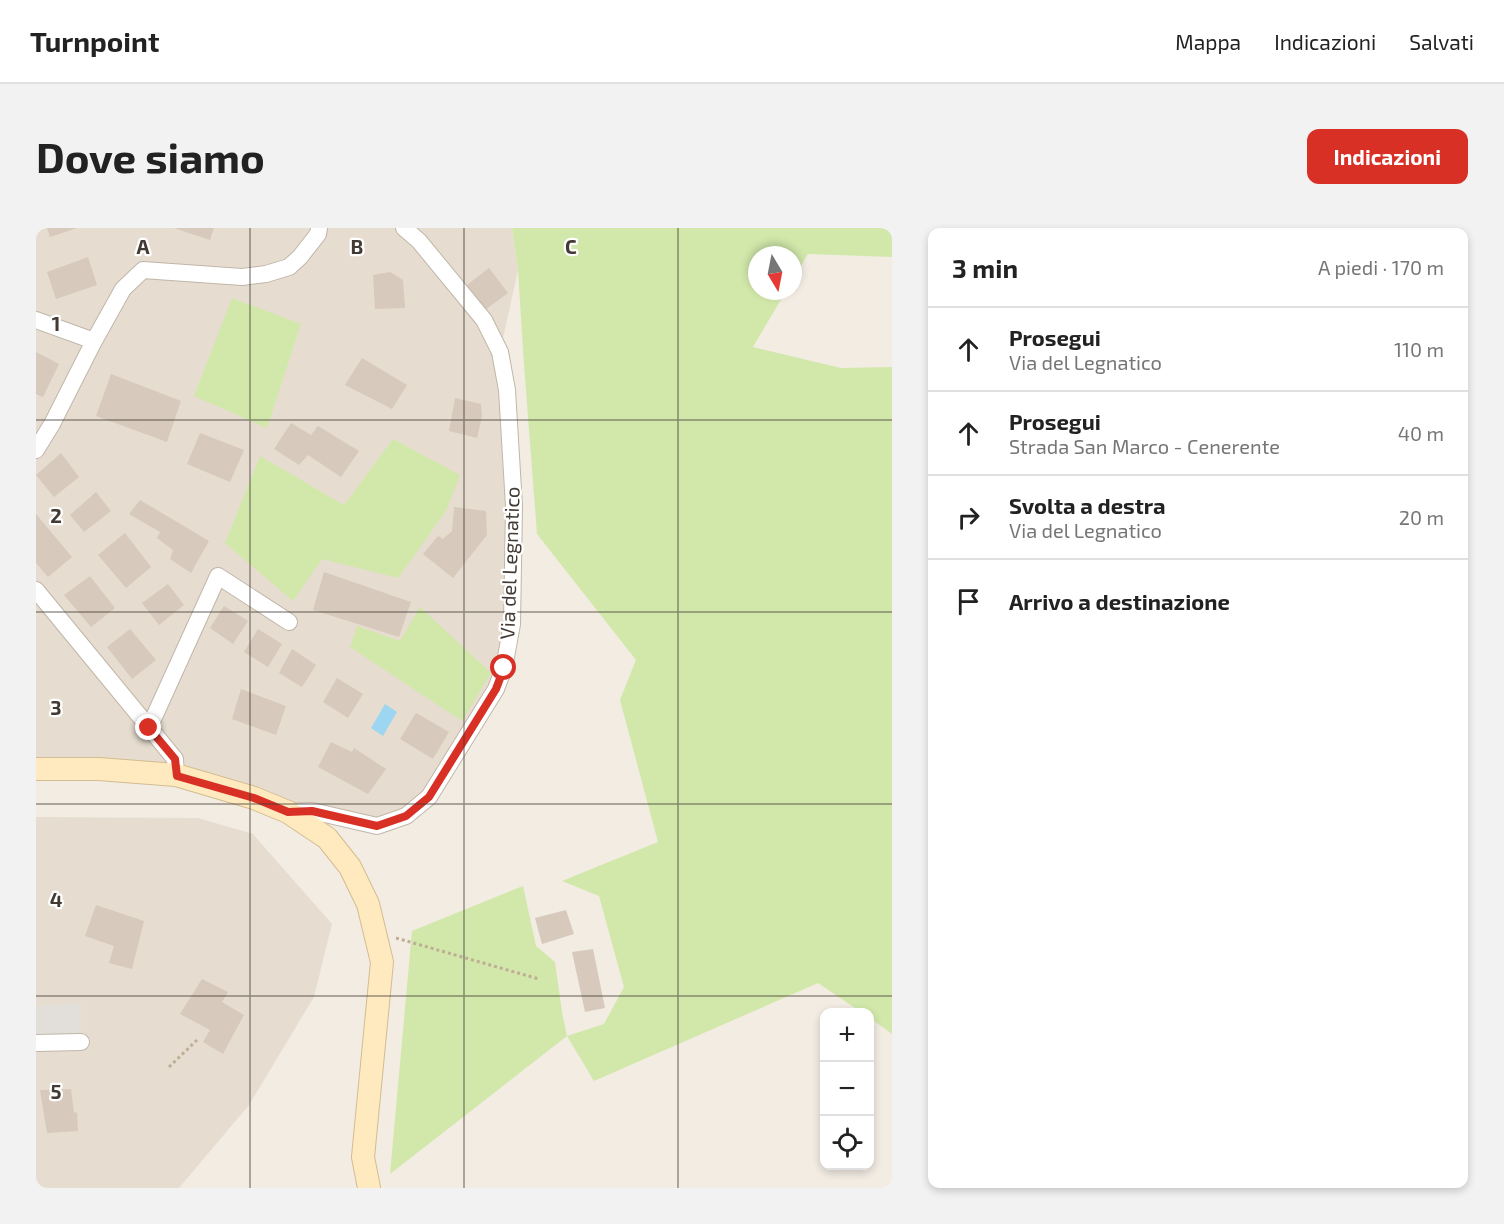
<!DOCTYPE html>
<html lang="it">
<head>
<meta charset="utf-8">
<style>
  body { margin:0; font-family:"Exo 2",sans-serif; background:#f2f2f2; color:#222 }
  .controls { position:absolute; right:18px; bottom:18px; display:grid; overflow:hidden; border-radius:12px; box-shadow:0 3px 9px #0003 }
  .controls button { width:54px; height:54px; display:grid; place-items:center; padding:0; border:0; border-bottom:2px solid #e0e0e0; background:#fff; color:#222; font:30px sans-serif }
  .compass { position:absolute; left:712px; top:18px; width:54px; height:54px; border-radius:50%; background:#fff; box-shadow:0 3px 9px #0003; rotate:170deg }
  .stop { position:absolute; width:18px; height:18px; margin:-14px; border:4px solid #d93025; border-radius:50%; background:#fff }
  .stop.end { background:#d93025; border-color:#fff; box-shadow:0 2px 6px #0008 }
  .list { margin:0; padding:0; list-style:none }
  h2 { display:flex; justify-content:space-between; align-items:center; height:78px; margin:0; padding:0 24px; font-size:26px }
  h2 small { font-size:20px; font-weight:400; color:#767676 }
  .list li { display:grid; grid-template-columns:39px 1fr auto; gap:18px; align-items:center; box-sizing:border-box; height:84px; padding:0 24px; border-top:2px solid #e0e0e0 }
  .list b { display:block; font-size:22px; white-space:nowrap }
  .list p { margin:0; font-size:20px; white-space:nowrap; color:#767676 }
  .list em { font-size:20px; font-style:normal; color:#767676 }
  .icon { flex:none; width:33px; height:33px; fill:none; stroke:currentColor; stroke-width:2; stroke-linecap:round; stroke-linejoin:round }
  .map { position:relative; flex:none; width:856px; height:960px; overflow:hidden; border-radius:12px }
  header { display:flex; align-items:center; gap:36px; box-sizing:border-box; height:84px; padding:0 30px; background:#fff; border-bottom:2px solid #e0e0e0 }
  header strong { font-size:28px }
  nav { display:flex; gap:33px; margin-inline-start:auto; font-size:21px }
  .intro { display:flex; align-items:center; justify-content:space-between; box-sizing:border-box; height:144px; padding:0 36px }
  h1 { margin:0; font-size:42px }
  .button { padding:15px 27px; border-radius:12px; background:#d93025; color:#fff; font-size:21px; font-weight:700 }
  main { display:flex; gap:36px; padding:0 36px }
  aside { flex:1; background:#fff; border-radius:12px; box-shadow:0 3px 9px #0003 }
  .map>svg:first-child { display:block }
</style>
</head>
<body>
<header>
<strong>Turnpoint</strong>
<nav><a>Mappa</a><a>Indicazioni</a><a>Salvati</a></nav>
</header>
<div class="intro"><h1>Dove siamo</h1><a class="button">Indicazioni</a></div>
<main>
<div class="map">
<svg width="856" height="960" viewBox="0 0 856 960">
  <rect width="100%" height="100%" fill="#f2ece3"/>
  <!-- residential -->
  <g fill="#e6ddd0">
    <polygon points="0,0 476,0 482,42 464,124 478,278 468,440 393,569 341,598 140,547 0,541"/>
    <polygon points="0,589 162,590 217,606 296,696 278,769 213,877 143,960 0,960"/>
  </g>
  <!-- green -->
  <g fill="#d1e8aa">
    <polygon points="476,0 856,0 856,29 772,26 757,51 757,27 721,27 721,63 750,63 717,119 805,140 856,139 856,806 834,790 834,784 825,784 782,755 558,853 531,808 354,946 376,703 487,658 500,718 519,734 526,784 531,808 568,796 588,759 563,668 526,653 622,614 584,472 600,432 501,306 488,137 482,43"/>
    <polygon points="196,70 265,96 231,200 158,168"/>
    <polygon points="357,211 424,247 410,283 362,350 286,331 257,373 189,315 224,228 308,277"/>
    <polygon points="384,379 455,445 426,493 314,419 321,398 364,413"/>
  </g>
  <!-- parking -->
  <polygon fill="#e2dfdb" points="45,775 45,814 0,815 0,778"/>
  <!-- water -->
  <polygon fill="#9cd6f1" points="349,476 361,484 347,508 335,500"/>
  <!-- building -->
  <g fill="#d7c9bb">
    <polygon points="11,0 41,0 14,9"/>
    <polygon points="138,0 178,0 174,12"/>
    <polygon points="52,29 61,57 20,71 11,44"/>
    <polygon points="453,40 472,65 449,82 431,57"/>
    <polygon points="354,44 367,52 369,80 339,81 337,47"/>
    <polygon points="0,124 23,136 7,169 0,166"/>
    <polygon points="326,130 371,157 356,181 309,157"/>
    <polygon points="75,146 145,173 131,214 60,188"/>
    <polygon points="419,170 445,176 446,188 441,210 413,203"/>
    <polygon points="255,195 275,207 282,198 323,223 305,249 272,227 263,237 238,221"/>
    <polygon points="164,205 208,222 194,254 151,236"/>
    <polygon points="25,225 43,249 18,269 0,247"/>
    <polygon points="60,264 75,283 48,304 34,287"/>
    <polygon points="104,272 173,313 155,345 134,331 137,322 121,310 124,304 93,286"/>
    <polygon points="418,279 450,283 451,307 417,350 387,326 402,308 407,311 416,303"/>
    <polygon points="0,286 36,329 12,349 0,335"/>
    <polygon points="89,305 115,339 90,360 62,327"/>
    <polygon points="288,344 375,374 363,409 277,382"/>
    <polygon points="54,348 79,380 55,399 28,367"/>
    <polygon points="132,356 148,377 123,397 106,375"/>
    <polygon points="188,378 212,393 197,416 174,400"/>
    <polygon points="94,401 120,432 96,451 71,419"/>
    <polygon points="222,401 246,416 232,439 208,424"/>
    <polygon points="256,421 280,437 266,459 243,445"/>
    <polygon points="301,450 327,466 312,490 287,474"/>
    <polygon points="205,461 250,478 240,507 196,491"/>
    <polygon points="380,485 413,504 397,531 364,511"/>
    <polygon points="295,514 316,524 318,520 350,541 332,566 282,539"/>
    <polygon points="60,677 108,693 96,741 73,735 78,718 49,708"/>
    <polygon points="530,682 538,706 506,716 499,690"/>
    <polygon points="557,721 569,780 549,784 536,724"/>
    <polygon points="166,751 192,764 186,774 208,787 187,826 167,814 174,802 144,786"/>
    <polygon points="35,861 38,885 41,884 42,903 11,905 4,862"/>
  </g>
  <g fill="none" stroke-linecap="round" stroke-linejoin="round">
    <defs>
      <g id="minor">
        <polyline points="0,92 58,113"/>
        <polyline points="0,222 16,196 58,113 87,61 107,42 206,49 230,46 253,39 264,29 282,6 283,0"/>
        <polyline points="0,362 139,531 140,547"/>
        <polyline points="113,500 182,348 253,394"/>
        <polyline points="252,584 276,583 341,598 370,588 393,569 460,461 468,440 476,396 478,278 471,162 464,124 448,92 383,13 368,0"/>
        <polyline points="0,815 45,814"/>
      </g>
      <polyline id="secondary" points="0,541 63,541 140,547 218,570 252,584 291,610 314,639 332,676 346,734 327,929 333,960"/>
    </defs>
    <!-- minor casing -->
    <use href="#minor" stroke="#c0b6a8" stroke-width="18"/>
    <!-- secondary casing -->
    <use href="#secondary" stroke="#d3bc91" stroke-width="24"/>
    <!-- path -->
    <g stroke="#bfad96" stroke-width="3" stroke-dasharray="3 3" stroke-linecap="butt">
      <polyline points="360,710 503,751"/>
      <polyline points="133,839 161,812"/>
    </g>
    <!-- minor -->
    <use href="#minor" stroke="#fff" stroke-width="16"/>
    <!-- secondary -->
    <use href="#secondary" stroke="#ffeabf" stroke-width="22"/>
  </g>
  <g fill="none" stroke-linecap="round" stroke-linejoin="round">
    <!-- route -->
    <polyline stroke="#d93025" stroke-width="8" points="113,500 139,531 141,548 218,570 252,584 276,583 341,598 370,588 393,569 460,461 468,440"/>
  </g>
  <!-- grid -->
  <path fill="none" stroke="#433b33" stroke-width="1.5" stroke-opacity="0.55" d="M 214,0 L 214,960M 428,0 L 428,960M 642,0 L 642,960M 0,192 L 856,192M 0,384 L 856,384M 0,576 L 856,576M 0,768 L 856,768"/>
  <g text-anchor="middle" stroke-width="4.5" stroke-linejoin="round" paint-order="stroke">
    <!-- street labels -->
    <g font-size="20" fill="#433b33" stroke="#fff">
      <text transform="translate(474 335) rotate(-88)" y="7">Via del Legnatico</text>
    </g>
  </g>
  <g font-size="20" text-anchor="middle" font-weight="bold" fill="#433b33" stroke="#fff" stroke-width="4.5" stroke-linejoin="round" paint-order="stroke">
    <text x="107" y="26">A</text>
    <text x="321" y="26">B</text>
    <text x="535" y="26">C</text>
    <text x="20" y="103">1</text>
    <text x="20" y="295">2</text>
    <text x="20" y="487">3</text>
    <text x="20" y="679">4</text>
    <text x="20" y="871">5</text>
  </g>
</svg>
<div class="controls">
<button>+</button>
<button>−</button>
<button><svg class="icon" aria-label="locate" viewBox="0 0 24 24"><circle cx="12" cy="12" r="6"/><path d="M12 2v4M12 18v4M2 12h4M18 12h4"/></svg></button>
</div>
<svg class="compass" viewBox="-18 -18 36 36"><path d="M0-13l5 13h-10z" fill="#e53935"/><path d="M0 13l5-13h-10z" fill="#767676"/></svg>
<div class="stop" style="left:468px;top:440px"></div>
<div class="stop end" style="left:113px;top:500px"></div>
</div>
<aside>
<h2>3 min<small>A piedi · 170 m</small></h2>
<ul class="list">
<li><svg class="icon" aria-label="ahead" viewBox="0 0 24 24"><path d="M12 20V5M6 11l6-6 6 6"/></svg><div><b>Prosegui</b><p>Via del Legnatico</p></div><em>110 m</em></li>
<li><svg class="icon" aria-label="ahead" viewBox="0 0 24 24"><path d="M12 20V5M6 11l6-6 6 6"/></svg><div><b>Prosegui</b><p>Strada San Marco - Cenerente</p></div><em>40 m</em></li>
<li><svg class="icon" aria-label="right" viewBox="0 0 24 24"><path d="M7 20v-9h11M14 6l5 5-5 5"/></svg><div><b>Svolta a destra</b><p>Via del Legnatico</p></div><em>20 m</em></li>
<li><svg class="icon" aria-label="arrive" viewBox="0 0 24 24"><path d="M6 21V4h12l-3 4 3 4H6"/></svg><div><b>Arrivo a destinazione</b></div></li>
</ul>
</aside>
</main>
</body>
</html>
